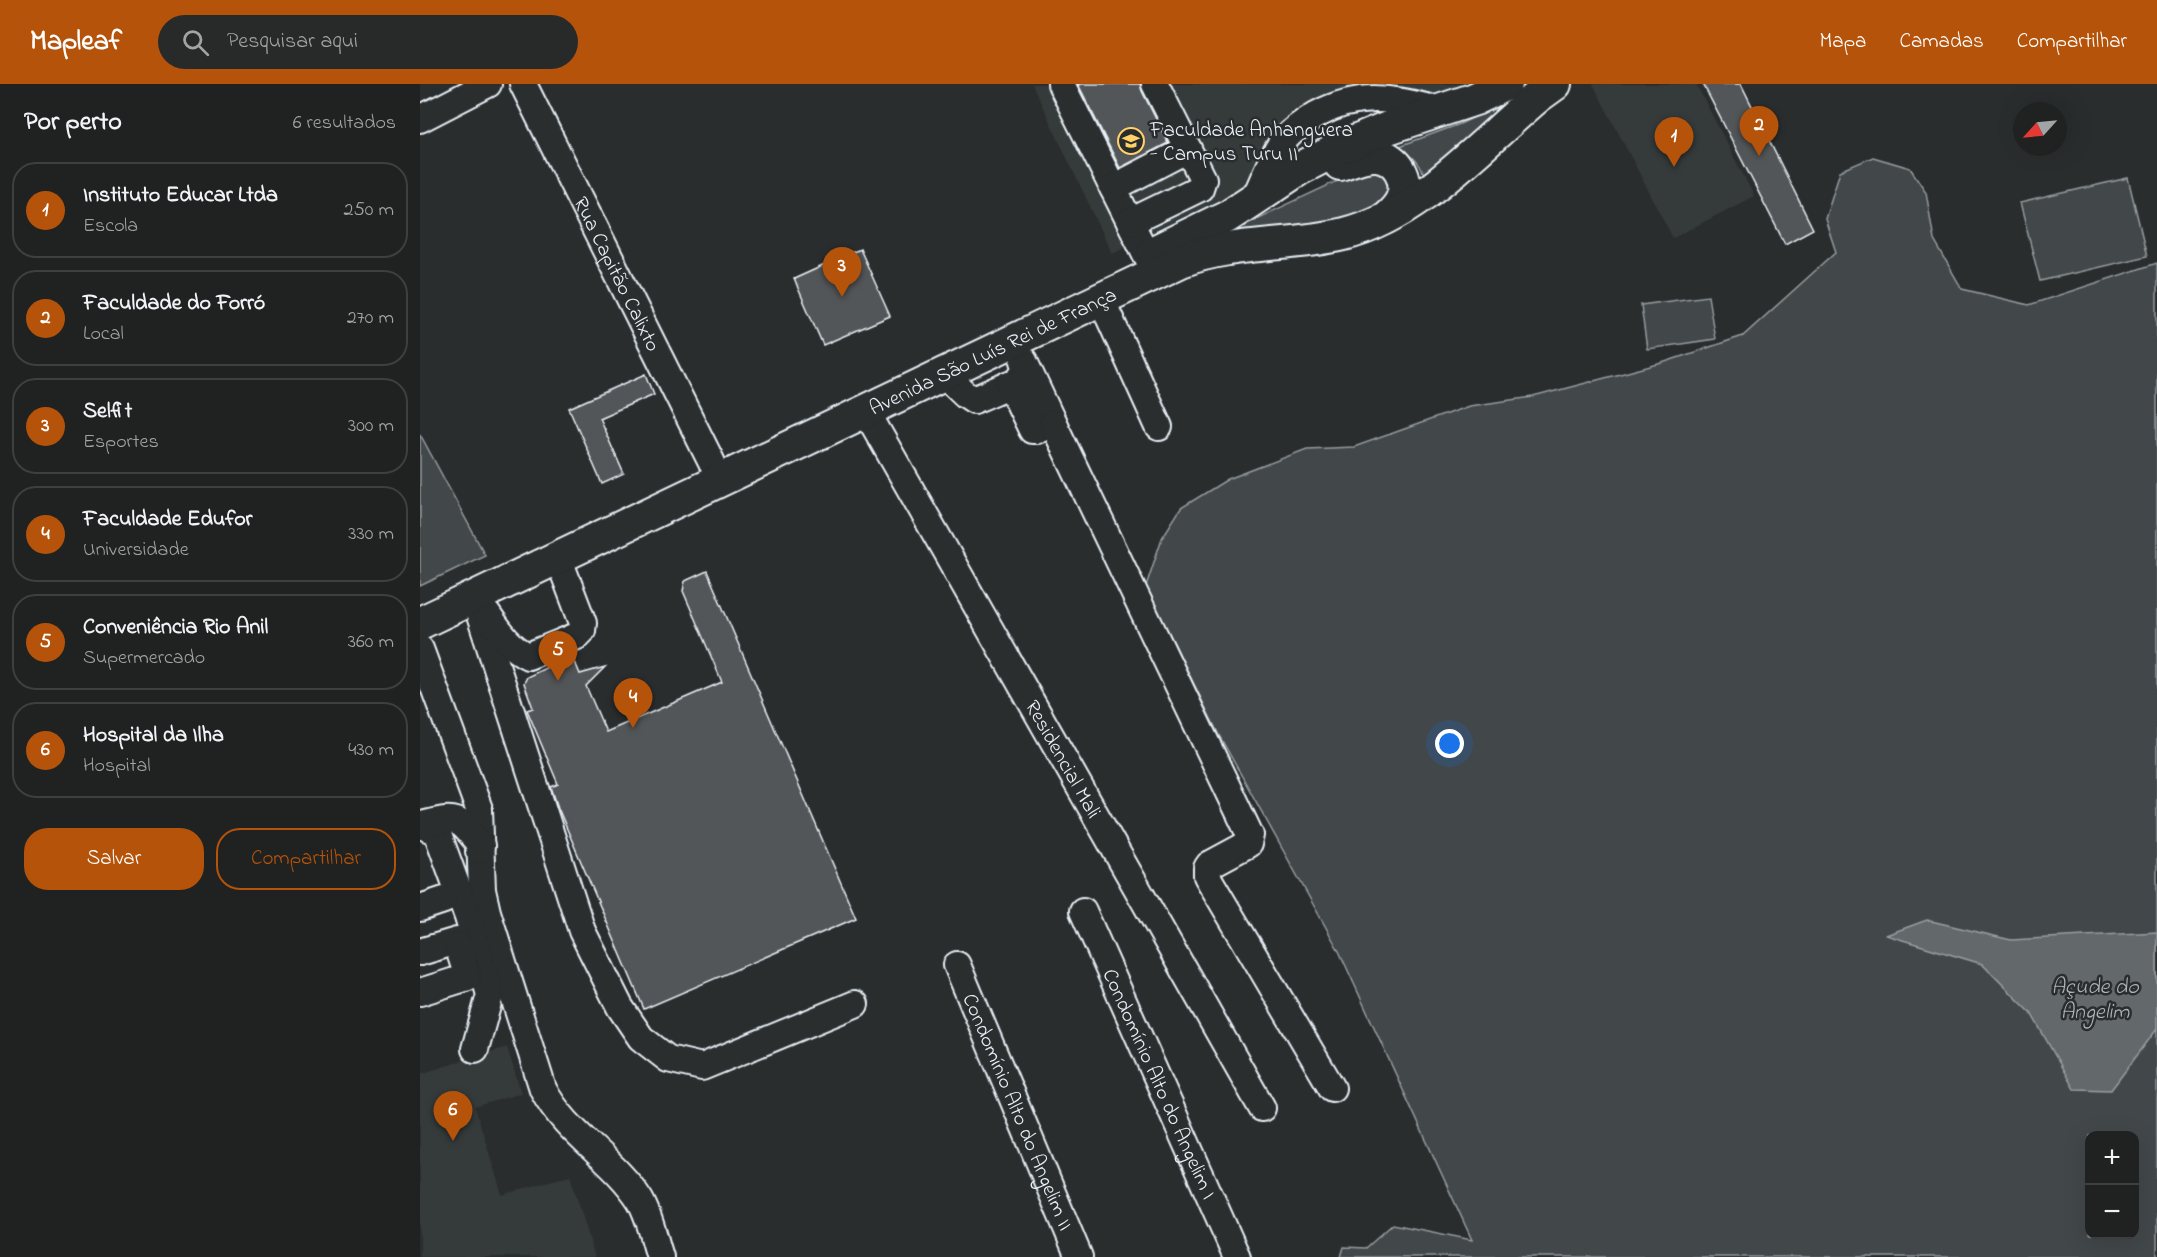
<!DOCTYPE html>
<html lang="pt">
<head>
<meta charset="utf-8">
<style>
  body { margin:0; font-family:"Indie Flower",sans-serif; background:#282a2a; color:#f1f3f6 }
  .controls { position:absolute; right:18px; bottom:18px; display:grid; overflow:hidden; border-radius:12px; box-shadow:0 6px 24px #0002 }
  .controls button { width:54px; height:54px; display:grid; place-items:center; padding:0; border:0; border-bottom:2px solid #3d3f40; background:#202222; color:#f1f3f6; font:30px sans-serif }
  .compass { position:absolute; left:1593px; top:18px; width:54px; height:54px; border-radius:50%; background:#202222; box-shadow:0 6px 24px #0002; rotate:243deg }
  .you { position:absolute; left:1030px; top:660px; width:21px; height:21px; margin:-15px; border:4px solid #fff; border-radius:50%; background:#1a73e8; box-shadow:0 0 0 9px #1a73e833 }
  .badge { display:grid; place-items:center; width:39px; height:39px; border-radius:50%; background:#b45309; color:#fff; font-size:20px; font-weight:700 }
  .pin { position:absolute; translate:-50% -50px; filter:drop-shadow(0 2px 3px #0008) }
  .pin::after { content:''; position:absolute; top:32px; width:21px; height:18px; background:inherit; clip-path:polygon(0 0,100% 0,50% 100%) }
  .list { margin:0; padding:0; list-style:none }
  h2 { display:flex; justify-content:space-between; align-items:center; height:78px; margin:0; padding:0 24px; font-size:26px }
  h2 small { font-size:20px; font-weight:400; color:#a2a4a5 }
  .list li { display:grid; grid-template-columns:39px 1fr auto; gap:18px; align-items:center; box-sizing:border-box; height:96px; margin:0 12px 12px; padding:0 12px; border:2px solid #3d3f40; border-radius:24px }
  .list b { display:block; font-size:22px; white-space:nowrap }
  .list p { margin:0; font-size:20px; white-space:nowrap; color:#a2a4a5 }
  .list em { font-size:20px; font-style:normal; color:#a2a4a5 }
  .actions { display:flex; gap:12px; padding:18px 24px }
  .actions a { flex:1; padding:14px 0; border:2px solid #b45309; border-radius:24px; text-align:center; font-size:21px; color:#b45309 }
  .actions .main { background:#b45309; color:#fff }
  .icon { flex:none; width:33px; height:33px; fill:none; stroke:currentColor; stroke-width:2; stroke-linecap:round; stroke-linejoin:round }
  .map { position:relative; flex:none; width:1737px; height:1173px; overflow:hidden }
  header { display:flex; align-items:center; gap:36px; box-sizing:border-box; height:84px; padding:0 30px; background:#b45309; color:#fff }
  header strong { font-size:28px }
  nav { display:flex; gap:33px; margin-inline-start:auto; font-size:21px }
  .search { width:420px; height:54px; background:#282a2a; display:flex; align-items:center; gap:15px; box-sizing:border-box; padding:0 21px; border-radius:33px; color:#a2a4a5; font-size:22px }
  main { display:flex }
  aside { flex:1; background:#202222 }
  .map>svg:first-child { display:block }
</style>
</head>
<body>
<header>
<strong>Mapleaf</strong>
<div class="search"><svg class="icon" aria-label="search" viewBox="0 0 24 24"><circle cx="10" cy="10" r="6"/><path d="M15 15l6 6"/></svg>Pesquisar aqui</div>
<nav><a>Mapa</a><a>Camadas</a><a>Compartilhar</a></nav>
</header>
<main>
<aside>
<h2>Por perto<small>6 resultados</small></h2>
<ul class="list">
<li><span class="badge">1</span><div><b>Instituto Educar Ltda</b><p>Escola</p></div><em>250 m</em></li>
<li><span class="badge">2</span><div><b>Faculdade do Forró</b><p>Local</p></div><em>270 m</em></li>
<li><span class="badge">3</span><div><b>Selfit</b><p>Esportes</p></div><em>300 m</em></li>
<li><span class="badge">4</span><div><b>Faculdade Edufor</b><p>Universidade</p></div><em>330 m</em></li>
<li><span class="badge">5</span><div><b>Conveniência Rio Anil</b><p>Supermercado</p></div><em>360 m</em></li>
<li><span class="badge">6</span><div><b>Hospital da Ilha</b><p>Hospital</p></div><em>430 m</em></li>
</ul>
<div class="actions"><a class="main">Salvar</a><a>Compartilhar</a></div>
</aside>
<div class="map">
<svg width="1737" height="1173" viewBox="0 0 1737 1173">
  <rect width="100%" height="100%" fill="#2a2d2e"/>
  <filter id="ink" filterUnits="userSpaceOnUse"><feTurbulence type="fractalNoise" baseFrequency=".0167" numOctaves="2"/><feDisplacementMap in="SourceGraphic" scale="12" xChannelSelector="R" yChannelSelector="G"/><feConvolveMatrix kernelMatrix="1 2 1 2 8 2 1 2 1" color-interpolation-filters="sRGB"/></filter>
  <g filter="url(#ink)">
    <!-- built -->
    <g fill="#363a3b">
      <polygon points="612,0 1044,0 1022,12 967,0 921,11 812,114 692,169"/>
      <polygon points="1173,0 1276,0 1334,112 1253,154"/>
      <polygon points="87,963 101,1009 55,1023 82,1111 150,1091 175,1173 0,1173 0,990"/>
    </g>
    <!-- green -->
    <g fill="#424648" stroke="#959ca0" stroke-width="1.5" fill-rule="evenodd">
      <path d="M 1114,5 L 1006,100 C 1003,80 994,72 977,63 L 1040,40 Z"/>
      <path d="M 1453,73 L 1490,84 L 1506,108 L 1514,156 L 1542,205 L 1609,221 L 1737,179 L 1737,1173 L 921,1173 L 924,1163 L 946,1164 L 973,1140 L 1052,1156 L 919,867 L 799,651 L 726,502 L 742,454 L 761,424 L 808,395 L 887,365 L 934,363 L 1049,322 L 1113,313 L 1242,279 L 1323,252 L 1416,168 L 1405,135 L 1420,87 ZM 1670,1052 L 1714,1052 L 1714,1150 L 1670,1150 Z"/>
      <polygon points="953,82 973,97 960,125 882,147 804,150 943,85"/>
      <polygon points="1708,94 1727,172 1620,197 1600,119"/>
      <polygon points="1288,212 1295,255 1227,265 1221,221"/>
      <polygon points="0,350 65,471 0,502"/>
    </g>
    <!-- water -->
    <polygon fill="#63686b" stroke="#989fa3" stroke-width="1.5" points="1507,836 1591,856 1737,848 1737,945 1691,1006 1654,1005 1611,929 1562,880 1466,851"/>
    <!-- building -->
    <g fill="#535759" stroke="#e8f1f8" stroke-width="1.5">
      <polygon points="658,0 720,0 722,7 748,59 700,84"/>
      <polygon points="1283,0 1321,0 1393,145 1365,160"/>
      <polygon points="440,165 470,232 403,261 374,195"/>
      <polygon points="226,290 234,310 179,334 204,390 182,400 149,324"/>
      <polygon points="287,487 436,834 224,925 138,724 131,703 138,700 107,626 113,624 104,599 107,593 152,571 160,590 185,583 166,602 186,648 302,598 263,507 265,497"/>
    </g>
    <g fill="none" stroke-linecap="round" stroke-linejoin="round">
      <defs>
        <g id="minor">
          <path id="s1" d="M 103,0 L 292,379"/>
          <polyline points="641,0 727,172"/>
          <polyline points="0,35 68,0"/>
          <polyline points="693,104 768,65"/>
          <path d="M 835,114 C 844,95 851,73 864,56 C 873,45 884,38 896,31 C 941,7 974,14 1021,27"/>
          <polyline points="710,138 780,104 783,95 735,0"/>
          <polyline points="681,215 739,343"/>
          <polyline points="524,290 545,310 554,316 598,297 603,291"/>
          <polyline points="590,300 612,346 617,346 633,339 604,277"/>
          <path id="s2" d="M 446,327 L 842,1024"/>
          <polyline points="633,339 830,751 828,760 789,781 787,784 787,792 912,1004"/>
          <polyline points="54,513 162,847 200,923 221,954 248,975 282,983 435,920"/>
          <path d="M 67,530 C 79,547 89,563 108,572 L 157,552 L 162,547 L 163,539 L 138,473"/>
          <path d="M 0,565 L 59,725 L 62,806 L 67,828 L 123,1005 C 146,1050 193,1074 220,1116 C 230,1133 234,1155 240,1173"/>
          <polyline points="1,741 17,748 48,833 70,911 55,965"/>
          <path d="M 1,741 C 37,732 38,732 61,762 L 59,767"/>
          <polyline points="0,824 24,816"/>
          <path id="s3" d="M 663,827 L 817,1173"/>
          <polyline points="0,868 37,857"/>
          <path id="s4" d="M 537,881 L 659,1173"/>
          <polyline points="0,908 48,893 38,862"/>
        </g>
        <g id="major">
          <path d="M 920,80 C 932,76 944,70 957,71 C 977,73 990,96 982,114 C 979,122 973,127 967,133"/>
          <polyline points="734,168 808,132 879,85 918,65 968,44 1055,15 1086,0"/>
          <path id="s5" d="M 0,539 L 761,177 C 814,157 870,163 924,150 C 998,132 1060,61 1117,13 L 1135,0"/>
        </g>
      </defs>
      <!-- minor casing -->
      <use href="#minor" stroke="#e8f1f8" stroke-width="30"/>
      <!-- major casing -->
      <use href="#major" stroke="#e8f1f8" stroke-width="36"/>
      <!-- minor -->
      <use href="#minor" stroke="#2a2d2e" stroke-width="26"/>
      <!-- major -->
      <use href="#major" stroke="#2a2d2e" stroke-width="32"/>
    </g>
  </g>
  <!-- icons -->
  <defs>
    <symbol id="university-ring" viewBox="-11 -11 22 22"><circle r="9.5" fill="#2a2d2e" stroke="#ffd166" stroke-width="1.5"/><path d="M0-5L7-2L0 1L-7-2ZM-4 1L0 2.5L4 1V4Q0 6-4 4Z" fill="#ffd166"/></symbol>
  </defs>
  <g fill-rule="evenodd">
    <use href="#university-ring" x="696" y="42" width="30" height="30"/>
  </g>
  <g text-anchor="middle" stroke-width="5" stroke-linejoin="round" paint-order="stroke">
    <!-- poi labels -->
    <g font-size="21" fill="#e8f1f8" stroke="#2a2d2e" text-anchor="start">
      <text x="730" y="52">Faculdade Anhanguera<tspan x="730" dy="24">- Campus Turu II</tspan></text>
    </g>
    <!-- street labels -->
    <g font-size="21" fill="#e8f1f8" stroke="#2a2d2e">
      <text dy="7" stroke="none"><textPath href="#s1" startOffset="212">Rua Capitão Calixto</textPath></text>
      <text dy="7" stroke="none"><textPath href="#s5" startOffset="634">Avenida São Luís Rei de França</textPath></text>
      <text dy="7" stroke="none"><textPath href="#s2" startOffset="400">Residencial Mali</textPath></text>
      <text dy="7" stroke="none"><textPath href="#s3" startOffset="189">Condomínio Alto do Angelim I</textPath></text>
      <text dy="7" stroke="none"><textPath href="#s4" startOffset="159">Condomínio Alto do Angelim II</textPath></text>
    </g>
    <!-- water labels -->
    <g font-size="22" font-style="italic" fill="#acb3b9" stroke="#2a2d2e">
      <text x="1675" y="909">Açude do<tspan x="1675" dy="25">Angelim</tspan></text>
    </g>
  </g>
</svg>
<div class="controls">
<button>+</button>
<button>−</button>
</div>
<svg class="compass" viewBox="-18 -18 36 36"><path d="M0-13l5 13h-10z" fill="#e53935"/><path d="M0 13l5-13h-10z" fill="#a2a4a5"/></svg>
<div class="you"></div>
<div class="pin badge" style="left:1254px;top:83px">1</div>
<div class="pin badge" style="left:1339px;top:72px">2</div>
<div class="pin badge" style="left:422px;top:213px">3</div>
<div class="pin badge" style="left:213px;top:644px">4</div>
<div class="pin badge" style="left:138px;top:597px">5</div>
<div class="pin badge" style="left:33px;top:1057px">6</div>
</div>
</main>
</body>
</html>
